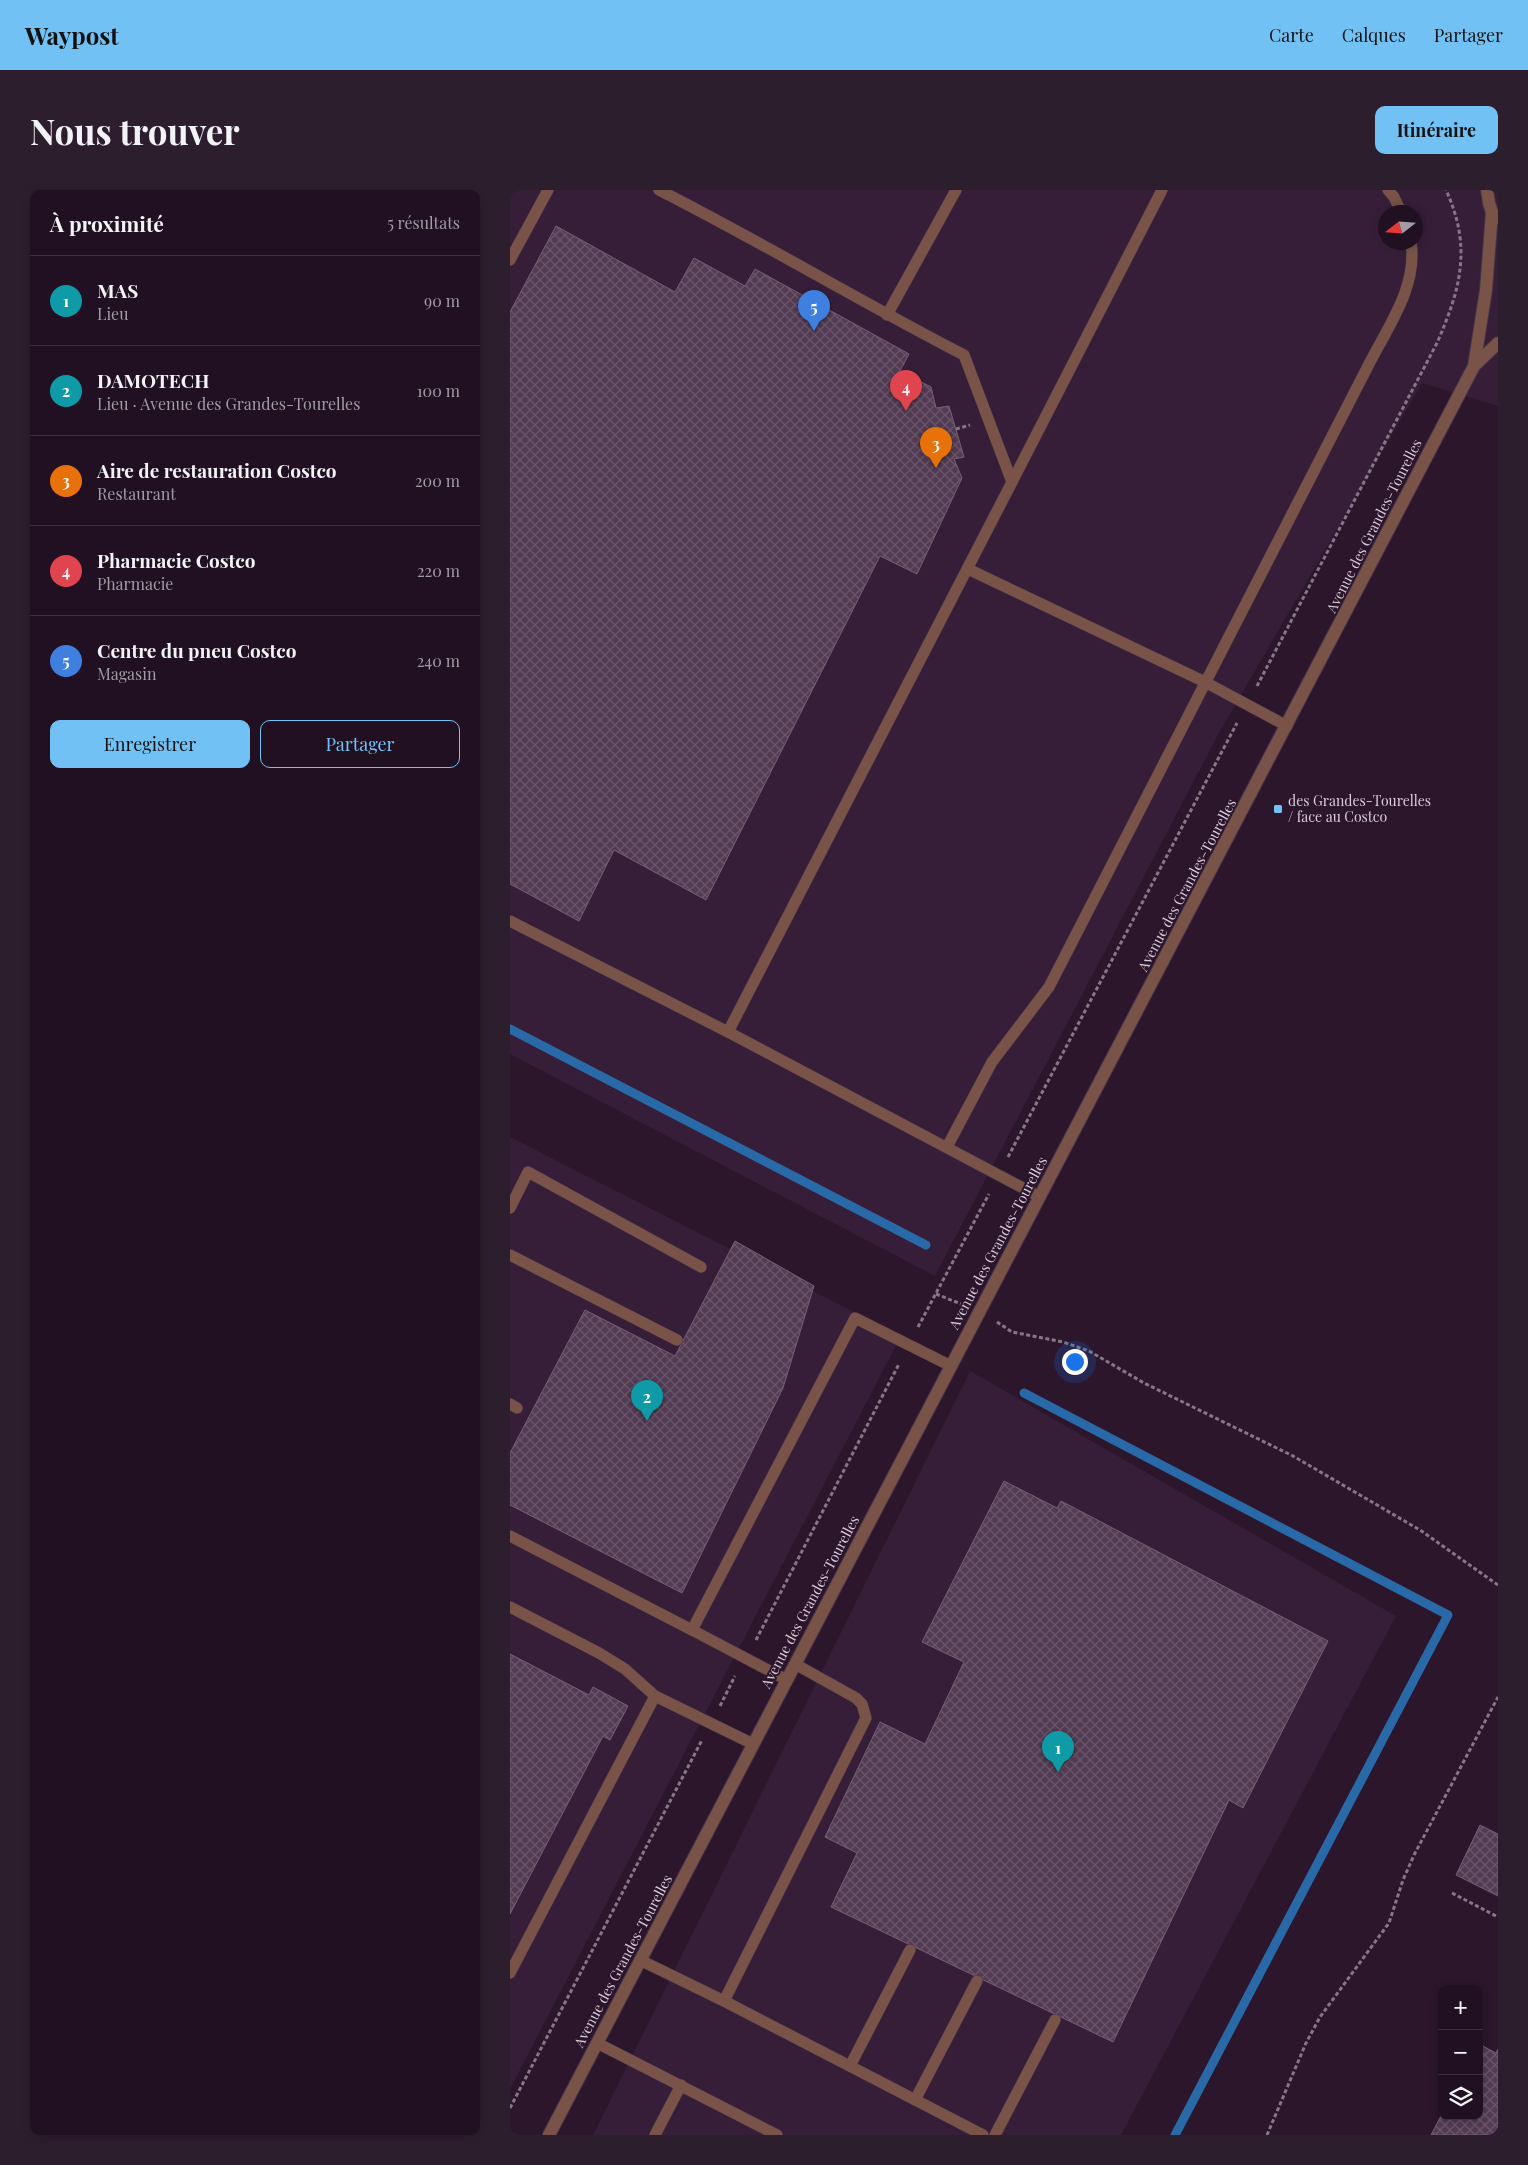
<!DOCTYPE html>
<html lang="fr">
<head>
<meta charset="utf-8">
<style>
  body { margin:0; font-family:"Playfair Display",serif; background:#2d1e2e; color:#f1f3f6 }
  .controls { position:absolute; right:15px; bottom:15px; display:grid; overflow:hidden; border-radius:10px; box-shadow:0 2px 8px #0003 }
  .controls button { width:45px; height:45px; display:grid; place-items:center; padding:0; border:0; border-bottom:1px solid #3d303f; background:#201021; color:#f1f3f6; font:25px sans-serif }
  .compass { position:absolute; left:868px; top:15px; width:45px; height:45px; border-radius:50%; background:#201021; box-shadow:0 2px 8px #0003; rotate:253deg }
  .you { position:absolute; left:564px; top:1171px; width:18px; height:18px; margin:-12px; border:4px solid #fff; border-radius:50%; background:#1a73e8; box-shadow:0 0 0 8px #1a73e833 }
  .badge { display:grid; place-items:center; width:32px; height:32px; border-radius:50%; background:#72c1f5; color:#fff; font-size:16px; font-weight:700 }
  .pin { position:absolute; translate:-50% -41px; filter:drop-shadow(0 1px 2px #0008) }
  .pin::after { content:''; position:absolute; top:26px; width:18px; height:15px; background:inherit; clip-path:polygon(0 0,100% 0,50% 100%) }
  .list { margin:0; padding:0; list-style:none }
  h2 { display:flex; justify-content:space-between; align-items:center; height:65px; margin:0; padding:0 20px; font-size:21px }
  h2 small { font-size:16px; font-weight:400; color:#a29da5 }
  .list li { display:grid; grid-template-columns:32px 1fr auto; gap:15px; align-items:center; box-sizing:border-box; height:90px; padding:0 20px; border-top:1px solid #3d303f }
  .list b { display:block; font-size:19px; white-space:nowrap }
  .list p { margin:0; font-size:16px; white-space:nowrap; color:#a29da5 }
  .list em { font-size:16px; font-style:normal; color:#a29da5 }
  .actions { display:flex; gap:10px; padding:15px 20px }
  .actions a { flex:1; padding:11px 0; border:1px solid #72c1f5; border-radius:10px; text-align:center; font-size:18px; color:#72c1f5 }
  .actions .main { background:#72c1f5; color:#111 }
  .icon { flex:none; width:28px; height:28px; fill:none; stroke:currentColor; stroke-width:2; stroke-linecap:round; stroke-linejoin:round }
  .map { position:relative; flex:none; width:988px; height:1945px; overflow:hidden; border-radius:10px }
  header { display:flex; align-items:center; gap:30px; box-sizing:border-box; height:70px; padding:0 25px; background:#72c1f5; color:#111 }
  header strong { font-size:24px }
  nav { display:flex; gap:28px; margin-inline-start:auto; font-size:18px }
  .intro { display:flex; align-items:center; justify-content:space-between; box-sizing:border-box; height:120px; padding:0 30px }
  h1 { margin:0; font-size:35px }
  .button { padding:12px 22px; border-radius:10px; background:#72c1f5; color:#111; font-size:18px; font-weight:700 }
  main { display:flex; gap:30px; padding:0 30px }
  aside { flex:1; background:#201021; border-radius:10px; box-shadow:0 2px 8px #0003 }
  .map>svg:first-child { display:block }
</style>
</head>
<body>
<header>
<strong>Waypost</strong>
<nav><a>Carte</a><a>Calques</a><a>Partager</a></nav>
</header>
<div class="intro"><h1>Nous trouver</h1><a class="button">Itinéraire</a></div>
<main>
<aside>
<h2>À proximité<small>5 résultats</small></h2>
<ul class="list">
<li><span class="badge" style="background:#0f9aa8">1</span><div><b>MAS</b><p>Lieu</p></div><em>90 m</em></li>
<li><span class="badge" style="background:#0f9aa8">2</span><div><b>DAMOTECH</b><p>Lieu · Avenue des Grandes-Tourelles</p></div><em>100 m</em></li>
<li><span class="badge" style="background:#e8710a">3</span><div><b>Aire de restauration Costco</b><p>Restaurant</p></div><em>200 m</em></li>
<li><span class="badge" style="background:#e0444e">4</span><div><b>Pharmacie Costco</b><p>Pharmacie</p></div><em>220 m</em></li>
<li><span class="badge" style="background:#3f7fe0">5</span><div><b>Centre du pneu Costco</b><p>Magasin</p></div><em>240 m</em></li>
</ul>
<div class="actions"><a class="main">Enregistrer</a><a>Partager</a></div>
</aside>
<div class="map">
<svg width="988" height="1945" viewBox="0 0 988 1945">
  <defs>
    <pattern id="building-cross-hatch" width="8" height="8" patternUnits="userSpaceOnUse" patternTransform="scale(1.25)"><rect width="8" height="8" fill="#523b53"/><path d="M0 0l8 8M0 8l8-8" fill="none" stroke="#6a566b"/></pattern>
  </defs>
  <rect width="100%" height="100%" fill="#2b162c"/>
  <!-- built -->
  <g fill="#361e38" fill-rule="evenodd">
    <path d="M 0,0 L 988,0 L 988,216 L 912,193 L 710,541 L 425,1086 L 0,864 ZM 876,22 L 906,22 L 906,52 L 876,52 Z"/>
    <polygon points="0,947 391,1146 0,1899"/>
    <polygon points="460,1181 886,1426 611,1945 83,1945"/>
  </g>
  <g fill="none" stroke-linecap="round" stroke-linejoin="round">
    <!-- stream -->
    <g stroke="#2969a8" stroke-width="9">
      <polyline points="0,839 416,1055"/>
      <polyline points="514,1203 938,1425 665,1945"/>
    </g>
  </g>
  <!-- building -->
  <g fill="url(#building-cross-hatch)" stroke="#775e78">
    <polygon points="46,36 165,102 184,68 235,96 245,79 399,164 390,181 421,197 426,218 439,216 454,267 444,269 452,288 407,384 370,366 196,710 104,660 69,731 0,694 0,122"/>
    <polygon points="225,1051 304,1096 273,1198 172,1403 0,1315 0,1263 75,1120 165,1166"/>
    <polygon points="494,1291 547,1318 551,1311 818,1451 733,1618 719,1610 603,1852 321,1717 347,1663 315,1647 370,1532 415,1554 454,1472 412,1452"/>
    <polygon points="0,1464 79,1505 83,1497 118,1516 100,1550 93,1546 0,1724"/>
    <polygon points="970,1635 988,1644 988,1706 946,1685"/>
    <polygon points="969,1854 986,1863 988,1859 988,1945 921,1945 932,1924 932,1926 969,1926"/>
  </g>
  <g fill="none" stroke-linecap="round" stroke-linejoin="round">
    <defs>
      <g id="service">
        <path d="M 149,0 C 252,52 351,112 454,165 L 502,292 L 218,842"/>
        <polyline points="878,0 884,7 891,22"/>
        <polyline points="0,70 38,0"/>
        <polyline points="377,125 446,0"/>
        <polyline points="502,292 652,0"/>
        <polyline points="458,379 695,492 777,536"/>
        <polyline points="0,731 218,842 530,1007"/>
        <path d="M 437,957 L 482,872 L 539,797 L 858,176 C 877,138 908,97 901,52"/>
        <polyline points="0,1018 18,982 191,1077"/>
        <polyline points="0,1065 167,1150"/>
        <polyline points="0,1214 7,1218"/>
        <polyline points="0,1346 182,1440"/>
        <polyline points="0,1417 89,1463 115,1479 145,1506"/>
        <polyline points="277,1490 182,1440 345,1128 441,1176"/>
        <polyline points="130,1770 214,1811 356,1528 352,1514 346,1508 285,1474"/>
        <polyline points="0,1783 145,1506 243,1554"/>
        <polyline points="214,1811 473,1945"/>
        <polyline points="87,1853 267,1945"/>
        <polyline points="340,1876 400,1760"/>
        <polyline points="405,1910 467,1791"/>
        <polyline points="145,1945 171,1895"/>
        <polyline points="485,1945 545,1830"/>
      </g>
      <g id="minor">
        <polyline points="977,0 979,13 984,29"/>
        <polyline points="964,176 976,100 982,22"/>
        <polyline points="39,1945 964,176 988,153"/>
      </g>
    </defs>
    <!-- service casing -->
    <use href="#service" stroke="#473348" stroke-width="12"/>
    <!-- minor casing -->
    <use href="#minor" stroke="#473348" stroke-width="14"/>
    <!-- path -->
    <g stroke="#877688" stroke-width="3" stroke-dasharray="4 2.5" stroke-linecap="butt">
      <polyline points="446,239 460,235"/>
      <path d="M 747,496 L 927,153 C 951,98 962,57 936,0"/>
      <polyline points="498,967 727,533"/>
      <polyline points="426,1104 451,1114"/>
      <polyline points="487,1132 502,1142 553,1152 579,1161 634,1193 783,1266 910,1340 988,1395"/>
      <polyline points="408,1137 479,1004"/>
      <polyline points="246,1450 389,1174"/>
      <polyline points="210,1516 225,1486"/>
      <polyline points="942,1703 988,1727"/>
      <polyline points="0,1918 192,1550"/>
      <polyline points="757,1945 796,1853 810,1827 879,1733 893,1690 904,1665 988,1507"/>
    </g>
    <!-- service -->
    <use href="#service" stroke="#795348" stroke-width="11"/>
    <!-- minor -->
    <use href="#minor" stroke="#795348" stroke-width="12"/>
  </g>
  <!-- markers -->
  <rect fill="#72c1f5" stroke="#2b162c" stroke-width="2" x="763" y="614" width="10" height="10" rx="2.5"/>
  <g text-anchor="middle" stroke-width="4" stroke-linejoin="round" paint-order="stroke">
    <!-- street labels -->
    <g font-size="14" fill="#daccdb" stroke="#2b162c">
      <text transform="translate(864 336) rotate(-63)" y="5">Avenue des Grandes-Tourelles</text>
      <text transform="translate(677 695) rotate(-62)" y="5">Avenue des Grandes-Tourelles</text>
      <text transform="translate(488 1053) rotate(-62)" y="5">Avenue des Grandes-Tourelles</text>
      <text transform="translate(300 1412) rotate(-62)" y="5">Avenue des Grandes-Tourelles</text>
      <text transform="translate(113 1771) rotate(-62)" y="5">Avenue des Grandes-Tourelles</text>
    </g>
    <!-- poi labels -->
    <g font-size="14" fill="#daccdb" stroke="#2b162c" text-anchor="start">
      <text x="778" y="616">des Grandes-Tourelles<tspan x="778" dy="16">/ face au Costco</tspan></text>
    </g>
  </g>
</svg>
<div class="controls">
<button>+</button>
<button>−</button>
<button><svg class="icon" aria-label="layers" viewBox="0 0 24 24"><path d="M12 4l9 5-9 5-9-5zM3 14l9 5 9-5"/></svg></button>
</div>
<svg class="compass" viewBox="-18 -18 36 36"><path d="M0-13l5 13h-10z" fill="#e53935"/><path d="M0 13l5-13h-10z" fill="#a29da5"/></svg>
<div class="you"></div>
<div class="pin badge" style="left:548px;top:1582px;background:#0f9aa8">1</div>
<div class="pin badge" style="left:137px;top:1231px;background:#0f9aa8">2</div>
<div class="pin badge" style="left:426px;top:278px;background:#e8710a">3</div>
<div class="pin badge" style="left:396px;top:221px;background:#e0444e">4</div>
<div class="pin badge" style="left:304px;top:141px;background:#3f7fe0">5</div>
</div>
</main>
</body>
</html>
